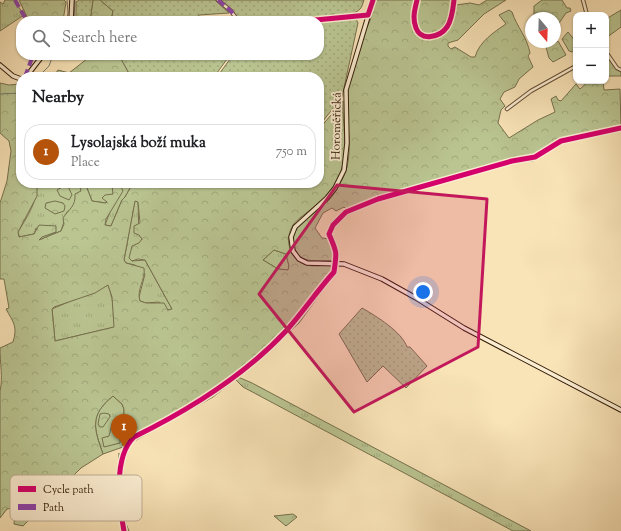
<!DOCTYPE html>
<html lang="en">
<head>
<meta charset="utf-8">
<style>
  body { margin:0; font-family:"Sorts Mill Goudy",serif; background:#f6f6f6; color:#202124 }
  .controls { position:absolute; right:12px; top:12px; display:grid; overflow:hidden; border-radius:8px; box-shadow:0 1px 3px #0004 }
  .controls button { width:36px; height:36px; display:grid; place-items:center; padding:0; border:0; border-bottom:1px solid #e0e0e0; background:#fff; color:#202124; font:20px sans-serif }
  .compass { position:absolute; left:525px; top:12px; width:36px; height:36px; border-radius:50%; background:#fff; box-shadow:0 1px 3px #0004; rotate:161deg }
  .you { position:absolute; left:423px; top:292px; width:14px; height:14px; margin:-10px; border:3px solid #fff; border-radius:50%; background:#1a73e8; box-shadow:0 0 0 6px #1a73e833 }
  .badge { display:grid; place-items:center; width:26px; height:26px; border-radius:50%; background:#b45309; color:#fff; font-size:13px; font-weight:700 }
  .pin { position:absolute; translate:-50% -33px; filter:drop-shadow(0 1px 2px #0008) }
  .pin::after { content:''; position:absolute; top:21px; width:14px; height:12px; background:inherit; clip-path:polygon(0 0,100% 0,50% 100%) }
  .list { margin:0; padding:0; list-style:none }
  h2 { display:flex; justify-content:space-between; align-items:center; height:52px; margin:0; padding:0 16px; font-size:17px }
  h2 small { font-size:13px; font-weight:400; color:#757577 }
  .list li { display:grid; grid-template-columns:26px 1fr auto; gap:12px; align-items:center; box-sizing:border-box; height:56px; margin:0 8px 8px; padding:0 8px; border:1px solid #e0e0e0; border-radius:16px }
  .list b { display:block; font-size:15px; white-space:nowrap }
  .list p { margin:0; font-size:13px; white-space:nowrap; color:#757577 }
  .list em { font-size:13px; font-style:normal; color:#757577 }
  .icon { flex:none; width:22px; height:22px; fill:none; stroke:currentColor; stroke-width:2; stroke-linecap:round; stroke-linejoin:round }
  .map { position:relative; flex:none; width:621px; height:531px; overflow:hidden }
  .search { position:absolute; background:#fff; box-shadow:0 1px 3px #0004; left:16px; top:16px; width:308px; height:44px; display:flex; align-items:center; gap:10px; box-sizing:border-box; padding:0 14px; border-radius:16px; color:#757577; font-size:15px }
  .panel { position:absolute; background:#fff; box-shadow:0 1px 3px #0004; left:16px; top:72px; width:308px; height:116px; border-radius:16px }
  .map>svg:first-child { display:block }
</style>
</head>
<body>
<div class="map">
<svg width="621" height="531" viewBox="0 0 621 531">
  <defs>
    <pattern id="grass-tufts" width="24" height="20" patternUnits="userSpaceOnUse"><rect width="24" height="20" fill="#bac592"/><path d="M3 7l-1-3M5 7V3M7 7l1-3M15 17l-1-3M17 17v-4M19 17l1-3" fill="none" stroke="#a0a97c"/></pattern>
    <pattern id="forest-crowns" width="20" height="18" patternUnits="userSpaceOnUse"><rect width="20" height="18" fill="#bac592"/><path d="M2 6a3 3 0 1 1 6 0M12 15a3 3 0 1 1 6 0" fill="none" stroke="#a0a97c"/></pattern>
    <pattern id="garden-dots" width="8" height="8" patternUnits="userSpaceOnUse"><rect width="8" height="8" fill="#bac592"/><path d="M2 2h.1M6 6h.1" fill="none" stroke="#a0a97c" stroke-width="1.8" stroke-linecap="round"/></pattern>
  </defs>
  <rect width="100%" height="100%" fill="#f9e4b8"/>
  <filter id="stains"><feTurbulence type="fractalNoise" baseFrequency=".005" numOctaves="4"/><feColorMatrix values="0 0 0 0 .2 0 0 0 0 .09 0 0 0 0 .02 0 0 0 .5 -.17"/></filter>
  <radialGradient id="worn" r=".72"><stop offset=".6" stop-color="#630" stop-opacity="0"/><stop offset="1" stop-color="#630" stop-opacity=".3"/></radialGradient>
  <!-- grass -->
  <g fill="url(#grass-tufts)" stroke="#76704d">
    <polygon points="5,0 14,0 24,15 0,31 0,2 3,4"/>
    <path d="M 37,183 L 79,183 L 82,191 L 73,208 L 67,212 L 61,231 L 39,240 L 41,237 L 56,232 L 36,228 L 34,234 L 19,237 L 18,232 C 28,215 37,203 37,183 Z"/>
    <polygon points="85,183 98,183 107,186 107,183 133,183 125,197 122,200 111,226 105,225 111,209 113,194 106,203 92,201"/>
    <polygon points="135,200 138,201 139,235 143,239 132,261 145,260 172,309 168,310 159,302 146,303 140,301 139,297 145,274 135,265 126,263 124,260"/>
    <polygon points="274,250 286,254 289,266 288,270 278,269 263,260"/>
    <polygon points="108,285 112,297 115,327 55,341 52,309"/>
    <polygon points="238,377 252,383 531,531 513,531 243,387 235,379"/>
    <path d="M 113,396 L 122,404 L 124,409 L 123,447 L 103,454 C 94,428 89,415 113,396 Z"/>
    <path d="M 119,453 C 125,463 121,476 121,487 C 121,502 123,518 129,531 L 121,531 L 118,483 Z"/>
  </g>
  <!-- forest -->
  <g fill="url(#forest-crowns)" stroke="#76704d" fill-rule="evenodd">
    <polygon points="19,0 64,0 66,2 63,21 29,21"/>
    <polygon points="93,0 100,0 113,11 111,21 90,21"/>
    <path d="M 375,0 L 415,0 C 412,9 410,18 413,27 C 418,42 437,41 446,31 C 453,24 452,14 456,5 L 470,3 L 479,5 L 487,0 L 506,0 L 484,14 L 458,40 L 448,43 L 448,46 L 451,49 L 455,47 L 471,57 L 475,57 C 479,42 494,32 506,24 L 499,15 L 509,10 L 512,12 C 517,27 527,37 530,53 L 528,56 L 533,67 L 519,79 L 515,87 L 504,92 L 500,99 L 505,106 L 501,110 L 498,123 L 509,138 L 538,120 L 555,112 L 551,99 L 556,96 L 558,100 L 561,101 L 576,84 L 580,89 L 589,81 L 603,81 L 604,90 L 620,89 L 621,129 L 574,138 L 560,144 L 533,161 L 515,162 L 476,172 L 383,200 L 347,215 L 347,210 L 344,207 L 336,211 L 332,208 L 323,213 L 315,228 L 322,238 L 331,239 L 337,261 C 322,259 298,267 294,245 C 289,224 314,214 327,202 C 333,196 338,188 342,180 C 357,151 343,119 348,90 C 351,70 360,40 369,23 C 372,16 373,8 375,0 Z"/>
    <path d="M 420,0 L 452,0 C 449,14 441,49 419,30 L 416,13 Z"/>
    <polygon points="542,0 562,0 567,8 570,8 571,11 566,13 555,29 555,18 534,18 534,6"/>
    <polygon points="568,32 576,42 576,49 572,52 569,51 562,39"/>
    <polygon points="558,41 566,55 553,62 549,58 546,47"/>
    <polygon points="92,55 119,55 131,77 53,77 58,70 69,73"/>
    <polygon points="606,55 618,70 621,70 621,76 609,76 606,79"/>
    <path d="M 0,83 L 9,85 L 19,84 C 24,91 19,95 18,102 L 21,104 L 21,183 L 37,183 L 37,196 L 18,232 L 19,237 L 34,234 L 39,225 L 56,226 L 56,232 L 42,237 L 39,240 L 61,231 L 64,224 L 63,218 C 69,209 76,206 75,194 L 81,191 L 79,183 L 85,183 L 92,201 L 106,203 L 107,202 L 102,198 L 105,195 L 113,194 L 112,186 L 114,184 L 120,185 L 123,191 L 106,219 L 105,225 L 111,226 L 122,200 L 125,197 L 133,183 L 319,183 L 319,129 L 343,101 C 342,124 349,148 341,171 C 336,186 326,198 314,207 C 307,213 298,218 293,225 C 284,240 289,260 307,265 C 314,267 324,265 331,265 L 332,272 L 334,275 L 299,323 L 255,364 L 213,397 L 131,443 L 123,441 L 124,409 L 122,404 L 113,396 C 89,415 94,429 103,454 L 81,468 L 23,526 L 14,524 L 15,513 L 13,508 L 7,509 L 0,518 L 0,391 C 3,378 0,363 0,348 L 13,342 C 18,326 13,322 6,309 L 9,308 L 4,279 L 0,279 L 0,203 L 7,181 L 11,151 L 9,141 L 0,133 ZM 135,201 L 138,202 L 140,223 L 134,226 L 134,233 L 139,235 L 142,239 L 139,243 L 132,246 L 129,258 L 132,261 L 138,259 L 145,260 L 172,309 L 168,310 L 164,303 L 146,303 L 140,301 C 136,290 146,279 144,268 L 126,263 L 124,260 ZM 274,250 L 286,254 L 289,266 L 288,270 L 278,269 L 263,260 ZM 108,285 L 112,297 L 114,327 L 55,341 L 52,309 L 54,307 L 95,293 Z"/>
    <polygon points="67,184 72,195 69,200 60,196 57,190"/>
    <polygon points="55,201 63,203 65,206 64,211 55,214 45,208 46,203"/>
    <polygon points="104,413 109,414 110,417 103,427 100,427 98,424 100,414"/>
    <polygon points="112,424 120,424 120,443 104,447 102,438 109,436"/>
    <polygon points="293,514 297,517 286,526 274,516"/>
  </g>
  <!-- garden -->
  <g fill="url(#garden-dots)" stroke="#76704d">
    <polygon points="79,0 93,0 90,21 76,21 76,2"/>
    <polygon points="100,0 215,0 229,13 199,15 194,21 114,21 113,16 112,16 111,21 113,11"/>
    <path d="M 220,0 L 364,0 C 363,3 362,7 360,9 C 355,15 339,17 332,14 L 328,16 L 280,21 L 240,21 Z"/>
    <polygon points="355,17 358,23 342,97 319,126 319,77 217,77 233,55 319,55 319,21 328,20 331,22 335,20"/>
    <polygon points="119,55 230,55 214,77 131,77"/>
    <path d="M 362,308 C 376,316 402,332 407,347 L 410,347 L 427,366 L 406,388 L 383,366 L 367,382 L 339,334 Z"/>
  </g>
  <!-- pitch -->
  <polygon fill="#bac592" stroke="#76704d" points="621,10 621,27 606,38 606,19"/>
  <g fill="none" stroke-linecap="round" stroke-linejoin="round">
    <!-- stream -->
    <g stroke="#737d6f" stroke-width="1">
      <polyline points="66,21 68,13 67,0"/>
      <polyline points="74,21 75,0"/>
      <polyline points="38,77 49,66 53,55"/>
      <polyline points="0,94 21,93"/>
    </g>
    <defs>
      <g id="street">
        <polyline points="218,0 231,11 238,21"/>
        <polyline points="583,0 587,15"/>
        <polyline points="305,21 368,15"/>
        <polyline points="606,52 617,68 621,70"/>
        <polyline points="507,109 531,91 576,66"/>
      </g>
      <g id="secondary">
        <polyline points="373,0 346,90 347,143 344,170 335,188 327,198 295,227 291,237 293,251 299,259 307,263 344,264 382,279 416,298 464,328 621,410"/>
        <path d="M 417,0 C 415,9 412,18 416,28 C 421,42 440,37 447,27 C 452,20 453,9 454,0"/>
        <polyline points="71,21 72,0"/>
        <polyline points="0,65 13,76 21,79"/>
        <polyline points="26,77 43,55"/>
      </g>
    </defs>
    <!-- street casing -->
    <use href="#street" stroke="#644d34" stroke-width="4.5"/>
    <!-- secondary casing -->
    <use href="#secondary" stroke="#321b08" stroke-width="5.5"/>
    <!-- street -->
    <use href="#street" stroke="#fbedd1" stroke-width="2.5"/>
    <!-- secondary -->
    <use href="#secondary" stroke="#fbedd1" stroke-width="3.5"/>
    <!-- quiet -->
    <g stroke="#8e44ad" stroke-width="4" stroke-dasharray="8 4" stroke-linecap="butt">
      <polyline points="15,0 27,21"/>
      <polyline points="218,0 231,11 238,21"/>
      <polyline points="25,77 33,55"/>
    </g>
    <defs>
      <g id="cycleway">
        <path d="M 417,0 C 415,9 412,18 416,28 C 421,42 440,37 447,27 C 452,20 453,9 454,0"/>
        <polyline points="305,21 368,15 373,0"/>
        <path d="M 124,531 C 119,505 113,457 134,437 C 189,410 244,376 286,331 C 303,312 317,291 334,272 C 337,251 337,253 329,234 L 333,225 L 346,212 L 378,199 L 512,161 L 535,157 L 561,141 L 621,128"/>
      </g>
    </defs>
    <!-- cycleway casing -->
    <use href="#cycleway" stroke="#fbedd1" stroke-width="8"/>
    <!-- cycleway -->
    <use href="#cycleway" stroke="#d6006c" stroke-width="5"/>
  </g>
  <!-- marked area -->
  <path fill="#c2185b" fill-opacity="0.2" stroke="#c2185b" stroke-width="3" stroke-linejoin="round" d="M 337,185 L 487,199 L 478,347 L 354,412 L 259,294 Z"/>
  <g text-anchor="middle" stroke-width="3.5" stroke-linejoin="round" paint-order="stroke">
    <!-- street labels -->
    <g font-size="12" fill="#321b08" stroke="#fbedd1">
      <text transform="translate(336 126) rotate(-89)" y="4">Horoměřická</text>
    </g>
  </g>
  <!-- legend -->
  <rect x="10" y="475" width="132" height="46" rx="6" fill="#fbedd1" stroke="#bfae95" stroke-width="1"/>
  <rect x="18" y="486" width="18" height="6" fill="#d6006c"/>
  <rect x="18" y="504" width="18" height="6" fill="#8e44ad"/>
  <g font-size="11" fill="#321b08">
    <text x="43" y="493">Cycle path</text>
    <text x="43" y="511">Path</text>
  </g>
  <rect width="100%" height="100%" filter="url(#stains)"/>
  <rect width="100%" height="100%" fill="url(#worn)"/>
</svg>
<div class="controls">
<button>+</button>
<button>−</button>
</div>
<svg class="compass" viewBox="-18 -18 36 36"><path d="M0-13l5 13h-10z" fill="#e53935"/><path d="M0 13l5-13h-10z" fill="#757577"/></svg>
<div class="you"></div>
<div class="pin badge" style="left:124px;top:447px">1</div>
<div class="search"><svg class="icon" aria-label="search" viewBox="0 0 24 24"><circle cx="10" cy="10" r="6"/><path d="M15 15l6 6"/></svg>Search here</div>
<section class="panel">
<h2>Nearby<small></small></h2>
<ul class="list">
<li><span class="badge">1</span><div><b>Lysolajská boží muka</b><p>Place</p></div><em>750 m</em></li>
</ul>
</section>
</div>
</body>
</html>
